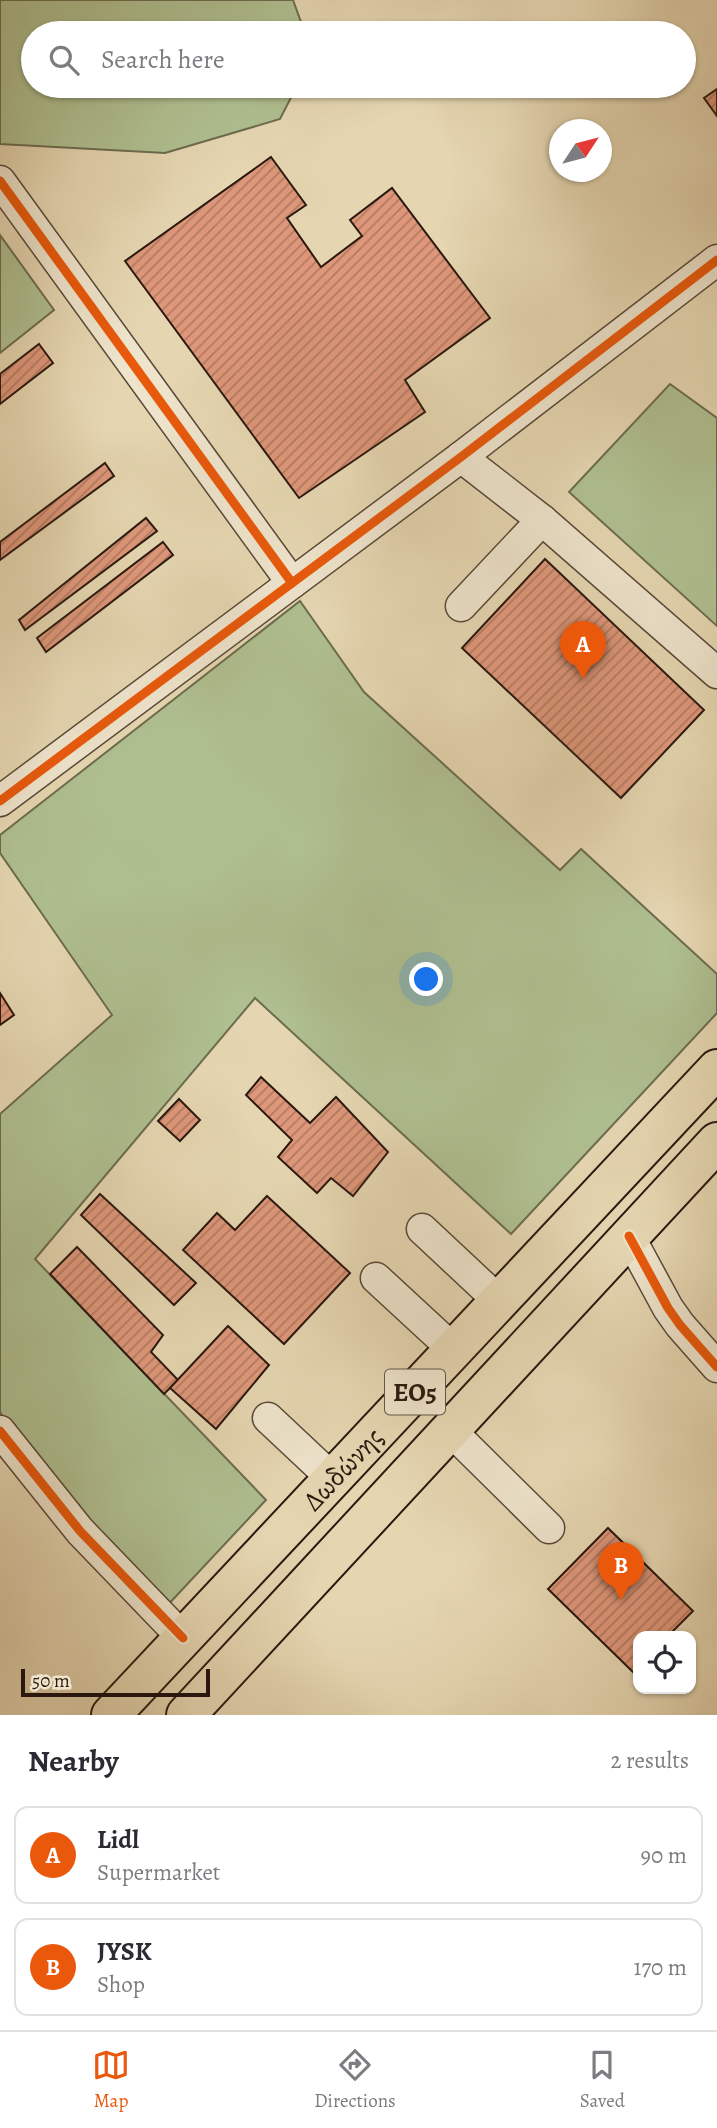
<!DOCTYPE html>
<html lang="en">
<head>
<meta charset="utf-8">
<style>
  body { margin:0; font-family:Alegreya,serif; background:#f7f7f7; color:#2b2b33 }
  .controls { position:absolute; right:21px; bottom:21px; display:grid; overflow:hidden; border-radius:14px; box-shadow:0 2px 5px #0004 }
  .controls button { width:63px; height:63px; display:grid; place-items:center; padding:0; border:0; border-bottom:2px solid #e1e1e2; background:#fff; color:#2b2b33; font:35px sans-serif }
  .compass { position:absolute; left:549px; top:119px; width:63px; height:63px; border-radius:50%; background:#fff; box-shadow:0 2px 5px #0004; rotate:54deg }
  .scale { position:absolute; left:21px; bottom:18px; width:189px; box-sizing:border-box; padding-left:7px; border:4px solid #2a180e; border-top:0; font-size:19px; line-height:24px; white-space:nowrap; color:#2a180e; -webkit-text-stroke:5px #eee4cc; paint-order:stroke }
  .you { position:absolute; left:427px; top:980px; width:24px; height:24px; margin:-18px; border:5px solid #fff; border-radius:50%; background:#1a73e8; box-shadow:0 0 0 10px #1a73e833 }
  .badge { display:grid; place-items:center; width:46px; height:46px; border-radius:50%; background:#ea580c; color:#fff; font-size:23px; font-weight:700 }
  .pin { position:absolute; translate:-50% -58px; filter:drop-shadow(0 2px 4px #0008) }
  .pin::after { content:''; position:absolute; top:37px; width:24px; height:21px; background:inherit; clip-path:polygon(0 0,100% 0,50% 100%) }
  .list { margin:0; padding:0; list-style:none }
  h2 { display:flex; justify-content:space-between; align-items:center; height:91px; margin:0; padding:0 28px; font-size:30px }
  h2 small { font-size:23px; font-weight:400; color:#7c7c81 }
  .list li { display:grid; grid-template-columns:46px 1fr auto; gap:21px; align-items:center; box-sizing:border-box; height:98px; margin:0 14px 14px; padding:0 14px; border:2px solid #e1e1e2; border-radius:14px }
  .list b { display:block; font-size:26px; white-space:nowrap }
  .list p { margin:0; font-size:23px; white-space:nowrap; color:#7c7c81 }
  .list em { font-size:23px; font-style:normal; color:#7c7c81 }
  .icon { flex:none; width:38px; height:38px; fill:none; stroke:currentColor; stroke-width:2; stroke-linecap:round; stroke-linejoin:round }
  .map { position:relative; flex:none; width:717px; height:1715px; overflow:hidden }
  .search { position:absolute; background:#fff; box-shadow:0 2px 5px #0004; left:21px; right:21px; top:21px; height:77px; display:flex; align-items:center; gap:18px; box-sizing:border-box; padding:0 24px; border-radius:38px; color:#7c7c81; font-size:26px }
  .sheet { height:315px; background:#fff }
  nav { display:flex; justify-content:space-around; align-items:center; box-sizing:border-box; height:98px; border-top:2px solid #e1e1e2; background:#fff; font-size:19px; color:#7c7c81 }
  nav a { display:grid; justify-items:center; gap:4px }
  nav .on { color:#ea580c }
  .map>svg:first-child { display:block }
</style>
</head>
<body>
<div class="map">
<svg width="717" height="1715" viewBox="0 0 717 1715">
  <defs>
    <pattern id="building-hatch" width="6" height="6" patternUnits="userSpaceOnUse" patternTransform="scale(1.75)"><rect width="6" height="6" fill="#de977a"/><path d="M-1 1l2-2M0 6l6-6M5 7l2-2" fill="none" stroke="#b47a62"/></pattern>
  </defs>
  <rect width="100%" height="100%" fill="#e5d6b1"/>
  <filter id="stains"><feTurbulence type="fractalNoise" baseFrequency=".00286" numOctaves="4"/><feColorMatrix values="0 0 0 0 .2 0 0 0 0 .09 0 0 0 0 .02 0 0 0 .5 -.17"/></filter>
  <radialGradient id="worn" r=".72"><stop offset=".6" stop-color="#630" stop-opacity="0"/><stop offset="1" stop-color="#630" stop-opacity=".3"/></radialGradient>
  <!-- grass -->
  <g fill="#afbf90" stroke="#6c6c4f" stroke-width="2">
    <polygon points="0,0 293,0 305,33 33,33 33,86 297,86 280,119 165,153 0,144"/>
    <polygon points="0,235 54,310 0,353"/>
    <polygon points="670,384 717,418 717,626 569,492"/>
    <polygon points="300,601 364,692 560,870 581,849 717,974 717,1013 511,1234 255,998 35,1259 266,1500 165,1608 13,1432 0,1412 0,1114 112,1015 0,853 0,835"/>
  </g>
  <!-- building -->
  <g fill="url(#building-hatch)" stroke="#2a180e" stroke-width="2">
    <polygon points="717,89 717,116 704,98"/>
    <polygon points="271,157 306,205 287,218 321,267 362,236 350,220 392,188 490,318 405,380 425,412 299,498 125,261"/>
    <polygon points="39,344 53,363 0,404 0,374"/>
    <polygon points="105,463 114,476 0,560 0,542"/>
    <polygon points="146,518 157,531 25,630 19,620"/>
    <polygon points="163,542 173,555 46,652 37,638"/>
    <polygon points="545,559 704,710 621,798 462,648"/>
    <polygon points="0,993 14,1015 0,1025"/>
    <polygon points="261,1077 310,1123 336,1097 388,1152 353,1196 331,1178 317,1193 278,1157 292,1140 246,1095"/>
    <polygon points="179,1099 200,1120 180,1141 158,1121"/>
    <polygon points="100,1194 196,1283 174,1305 81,1215"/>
    <polygon points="267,1196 350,1273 284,1344 183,1250 217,1213 235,1230"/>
    <polygon points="77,1247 163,1335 151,1352 178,1380 164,1394 50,1274"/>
    <polygon points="228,1326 269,1365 216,1429 170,1388"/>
    <polygon points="608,1528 693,1611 668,1636 638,1636 638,1667 633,1672 548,1589"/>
  </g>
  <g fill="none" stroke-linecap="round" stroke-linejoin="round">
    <defs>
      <g id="minor">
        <polyline points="0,181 292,583"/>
        <polyline points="461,457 542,520 717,673"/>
        <polyline points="461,606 542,520"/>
        <polyline points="0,801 461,457 717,260"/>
        <polyline points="422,1229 500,1302"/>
        <polyline points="629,1236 668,1308 680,1325 717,1367"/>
        <polyline points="376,1278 454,1350"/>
        <polyline points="268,1418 333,1479"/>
        <polyline points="450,1430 549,1528"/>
        <polyline points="0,1431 80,1531 183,1638"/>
      </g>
      <g id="major">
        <path id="s1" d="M 111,1715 L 717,1069"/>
        <polyline points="186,1715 717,1142"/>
      </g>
    </defs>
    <!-- minor casing -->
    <use href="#minor" stroke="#594837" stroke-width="33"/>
    <!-- major casing -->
    <use href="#major" stroke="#2a180e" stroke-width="42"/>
    <!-- minor -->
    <use href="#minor" stroke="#eee4cc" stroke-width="30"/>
    <!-- major -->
    <use href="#major" stroke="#e5d6b1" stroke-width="38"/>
    <defs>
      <g id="cycleway">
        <polyline points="0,181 292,583"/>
        <polyline points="0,801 461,457 717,260"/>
        <polyline points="629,1236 668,1308 680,1325 717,1367"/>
        <polyline points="0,1431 80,1531 183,1638"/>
      </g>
    </defs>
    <!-- cycleway casing -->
    <use href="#cycleway" stroke="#eee4cc" stroke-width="13"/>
    <!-- cycleway -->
    <use href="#cycleway" stroke="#e8590c" stroke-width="9"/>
  </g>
  <g text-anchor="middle" stroke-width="7" stroke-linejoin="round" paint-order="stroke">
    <!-- shield labels -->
    <rect fill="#eee4cc" stroke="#655547" stroke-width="2" x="385" y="1369.5" width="60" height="45" rx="5"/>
    <g font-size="26" font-weight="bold" fill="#2a180e">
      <text x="415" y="1401">ΕΟ5</text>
    </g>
    <!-- street labels -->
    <g font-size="28" fill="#2a180e" stroke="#eee4cc">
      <text dy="10" stroke="none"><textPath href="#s1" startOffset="338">Δωδώνης</textPath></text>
    </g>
  </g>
  <rect width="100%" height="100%" filter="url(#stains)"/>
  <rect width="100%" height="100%" fill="url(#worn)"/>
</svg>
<div class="controls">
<button><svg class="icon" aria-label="locate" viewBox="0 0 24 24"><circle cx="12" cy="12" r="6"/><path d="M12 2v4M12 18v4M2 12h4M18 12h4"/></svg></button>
</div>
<svg class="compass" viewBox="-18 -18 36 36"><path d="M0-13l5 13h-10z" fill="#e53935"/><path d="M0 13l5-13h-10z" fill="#7c7c81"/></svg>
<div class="scale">50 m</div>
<div class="you"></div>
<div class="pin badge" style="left:583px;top:679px">A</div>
<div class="pin badge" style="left:621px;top:1600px">B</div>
<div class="search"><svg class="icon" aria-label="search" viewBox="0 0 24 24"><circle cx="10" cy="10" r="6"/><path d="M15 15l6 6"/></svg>Search here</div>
</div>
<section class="sheet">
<h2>Nearby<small>2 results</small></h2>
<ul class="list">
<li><span class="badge">A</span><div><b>Lidl</b><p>Supermarket</p></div><em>90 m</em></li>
<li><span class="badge">B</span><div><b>JYSK</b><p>Shop</p></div><em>170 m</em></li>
</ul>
</section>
<nav>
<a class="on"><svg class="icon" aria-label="map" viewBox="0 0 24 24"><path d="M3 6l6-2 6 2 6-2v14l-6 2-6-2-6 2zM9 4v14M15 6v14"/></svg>Map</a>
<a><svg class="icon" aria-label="directions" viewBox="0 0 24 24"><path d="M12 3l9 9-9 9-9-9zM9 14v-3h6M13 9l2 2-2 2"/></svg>Directions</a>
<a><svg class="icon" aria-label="saved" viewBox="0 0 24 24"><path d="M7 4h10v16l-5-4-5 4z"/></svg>Saved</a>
</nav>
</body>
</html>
